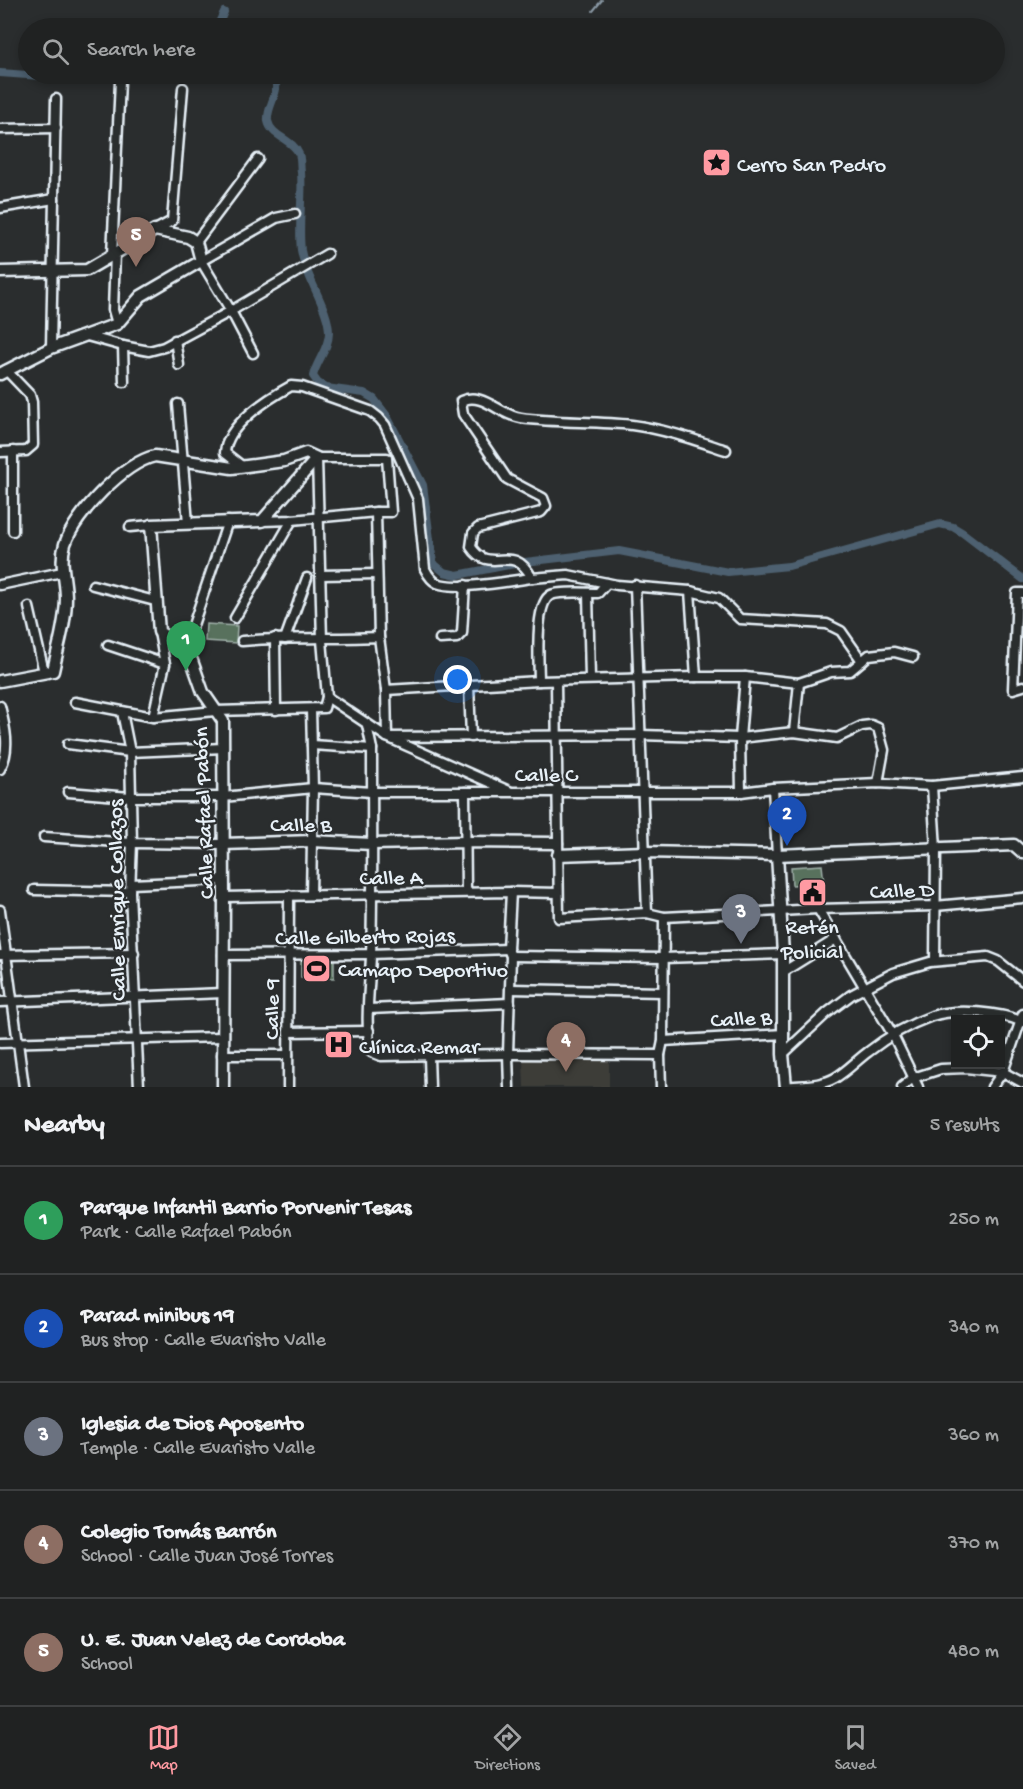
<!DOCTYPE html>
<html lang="en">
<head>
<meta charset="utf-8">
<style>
  body { margin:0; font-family:"Gochi Hand",sans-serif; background:#282a2a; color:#f1f3f6 }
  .controls { position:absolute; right:18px; bottom:18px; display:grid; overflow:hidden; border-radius:0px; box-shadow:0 3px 9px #0003 }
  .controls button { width:54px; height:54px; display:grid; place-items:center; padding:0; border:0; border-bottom:2px solid #3d3f40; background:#202222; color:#f1f3f6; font:30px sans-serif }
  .you { position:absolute; left:458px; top:680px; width:21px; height:21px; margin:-15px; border:4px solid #fff; border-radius:50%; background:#1a73e8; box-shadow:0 0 0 9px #1a73e833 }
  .badge { display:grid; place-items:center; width:39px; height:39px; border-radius:50%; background:#ff9aa2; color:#fff; font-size:20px; font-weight:700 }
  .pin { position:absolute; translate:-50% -50px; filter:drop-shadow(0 2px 3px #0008) }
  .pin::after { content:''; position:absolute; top:32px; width:21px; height:18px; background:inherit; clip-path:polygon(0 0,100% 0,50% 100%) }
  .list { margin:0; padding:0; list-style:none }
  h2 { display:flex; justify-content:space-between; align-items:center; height:78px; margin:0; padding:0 24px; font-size:26px }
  h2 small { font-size:20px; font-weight:400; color:#a2a4a5 }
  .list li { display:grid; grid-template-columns:39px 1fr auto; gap:18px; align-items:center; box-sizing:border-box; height:108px; padding:0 24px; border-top:2px solid #3d3f40 }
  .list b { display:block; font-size:22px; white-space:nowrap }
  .list p { margin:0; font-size:20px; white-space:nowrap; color:#a2a4a5 }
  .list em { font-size:20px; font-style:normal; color:#a2a4a5 }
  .icon { flex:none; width:33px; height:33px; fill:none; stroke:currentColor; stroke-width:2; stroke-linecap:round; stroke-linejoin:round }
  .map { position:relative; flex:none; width:1023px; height:1087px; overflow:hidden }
  .search { position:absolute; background:#202222; box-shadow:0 3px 9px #0003; left:18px; right:18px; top:18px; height:66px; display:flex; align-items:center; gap:15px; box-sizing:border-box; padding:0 21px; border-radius:33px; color:#a2a4a5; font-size:22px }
  .sheet { height:618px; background:#202222 }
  nav { display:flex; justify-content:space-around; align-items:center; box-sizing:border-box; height:84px; border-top:2px solid #3d3f40; background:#202222; font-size:16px; color:#a2a4a5 }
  nav a { display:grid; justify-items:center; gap:3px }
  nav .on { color:#ff9aa2 }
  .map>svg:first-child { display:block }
</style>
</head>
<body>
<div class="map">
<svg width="1023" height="1087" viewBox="0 0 1023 1087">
  <rect width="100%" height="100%" fill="#2a2d2e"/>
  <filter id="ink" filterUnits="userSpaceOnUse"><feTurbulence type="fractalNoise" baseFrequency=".0167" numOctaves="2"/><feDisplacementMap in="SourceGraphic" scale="12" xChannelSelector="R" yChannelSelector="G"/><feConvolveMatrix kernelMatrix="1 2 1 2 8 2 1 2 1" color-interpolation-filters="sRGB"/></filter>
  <g filter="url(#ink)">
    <!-- built -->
    <polygon fill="#3e3d39" points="523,1058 609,1058 609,1087 524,1087"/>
    <!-- garden -->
    <g fill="#59715d" stroke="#a0b1aa" stroke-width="1.5">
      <polygon points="206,624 237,626 236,643 205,641"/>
      <polygon points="822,865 824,883 792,885 791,867"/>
      <polygon points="301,958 334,959 334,978 301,977"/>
    </g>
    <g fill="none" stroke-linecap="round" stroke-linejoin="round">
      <!-- stream -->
      <g stroke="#8b9aa6" stroke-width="2">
        <polyline points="593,11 602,0"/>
        <polyline points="276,79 294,74"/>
      </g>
      <!-- canal -->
      <g stroke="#4d606f" stroke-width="8">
        <polyline points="217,27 224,12"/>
        <polyline points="0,73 41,76 53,74"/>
        <path d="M 271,74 C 285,89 266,104 268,121 C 271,137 293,139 299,154 C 301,159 300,166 301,172 C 303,198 298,225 301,250 C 305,277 329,308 329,333 C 329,348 316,362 313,376 L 318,383 L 326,388 L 364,393 L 374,399 L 387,416 L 423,485 L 433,563 L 444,572 L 457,575 L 525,562 L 619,551 L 728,572 L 789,566 L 940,524 L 953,527 L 963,533 L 1023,579"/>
      </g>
      <defs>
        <g id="minor">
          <polyline points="0,129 56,128"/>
          <polyline points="0,208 54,199"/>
          <polyline points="155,230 172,221 183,88"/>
          <polyline points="196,242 258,159"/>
          <polyline points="115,253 113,310 117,324"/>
          <polyline points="112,255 120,81"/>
          <polyline points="87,336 123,346 149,351 164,347 231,311 327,254"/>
          <polyline points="175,340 179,365"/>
          <polyline points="123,346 124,382"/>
          <polyline points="51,348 56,99"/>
          <polyline points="253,353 231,311 201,261 276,218 295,214"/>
          <polyline points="178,404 188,523"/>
          <path d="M 726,450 C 695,440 664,429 632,425 C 595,421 557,423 521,418 C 499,415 483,391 461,401 L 463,414 L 507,479 L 543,498 L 546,506 L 541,512 L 478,528 L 473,533 L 471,547 C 491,577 512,540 532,578 L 568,575 L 617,585 L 690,591 L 719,598 L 740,619 L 827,624 L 841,631 L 862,661"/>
          <polyline points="0,452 26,451 33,445 32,402 30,395 6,370"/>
          <path d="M 243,467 L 225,453 C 226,425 269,398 291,386 L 302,387 L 370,411 L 379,418 L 385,425 L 418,499 L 425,569 C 428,575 431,580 437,583 C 458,591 508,581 532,578"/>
          <polyline points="262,521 292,520 376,512"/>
          <polyline points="130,527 151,525"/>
          <polyline points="13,531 13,451"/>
          <polyline points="320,575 377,574"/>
          <polyline points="0,585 62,572"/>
          <polyline points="93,585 155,601"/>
          <polyline points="635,585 647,913"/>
          <polyline points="690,591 696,677"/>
          <polyline points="588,593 590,679"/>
          <polyline points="1023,593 1017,593 1013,689 1023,686"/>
          <polyline points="29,607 44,672"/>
          <polyline points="235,618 292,520"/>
          <polyline points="275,638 276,710"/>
          <polyline points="285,639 307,578"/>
          <polyline points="440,639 457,638 462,633 465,585"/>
          <path d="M 242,641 C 288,637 333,639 379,637"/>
          <polyline points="108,645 165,664"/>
          <polyline points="185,649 228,521"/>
          <path d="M 539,681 C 539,664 534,603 551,595 C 560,591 586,593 598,593 L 607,583"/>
          <polyline points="556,681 559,918 647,913 664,917 818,909 935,906 1023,898"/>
          <polyline points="469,685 471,737"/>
          <polyline points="386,690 387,737 640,735 740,738 794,732 837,738 862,726 871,725 878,728 884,750 878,783"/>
          <polyline points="75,702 153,717 165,664 159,632"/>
          <path d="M 0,706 C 5,726 11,750 0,769"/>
          <polyline points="122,712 130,752 132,843 130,892 139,1087"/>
          <polyline points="153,717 215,711 324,708 327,697"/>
          <path d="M 367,725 L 372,749 C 372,818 373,887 371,956 C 370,982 364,1027 371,1052 L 381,1056 L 508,1054 L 660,1055"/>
          <polyline points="794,732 799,683"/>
          <polyline points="68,744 130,752 224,748"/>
          <polyline points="312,745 372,749"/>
          <polyline points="932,786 936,849 935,961"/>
          <polyline points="773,788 777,855"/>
          <polyline points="509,791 387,737 327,697 322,640 317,458 387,458 391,512 376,512 379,637 386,690 539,681 696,677 745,677 799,683 831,672 850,671 869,655 894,652 913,657"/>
          <polyline points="68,792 130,797 223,797 313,788 372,792 741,792 773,788 878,783 932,786 1023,777"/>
          <polyline points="465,792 466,892"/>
          <polyline points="741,792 740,738 745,677"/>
          <polyline points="44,837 132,843 223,844"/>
          <polyline points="131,884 223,880"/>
          <polyline points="34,890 130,892"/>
          <polyline points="311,895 313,788 311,709"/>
          <polyline points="224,897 511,892 558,893"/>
          <polyline points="818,909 893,1035 918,1087"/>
          <polyline points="0,910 24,1087"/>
          <polyline points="0,955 134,953"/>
          <polyline points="223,955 371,954 508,949"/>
          <polyline points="511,956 663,958 783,954"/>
          <polyline points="783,972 836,939"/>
          <polyline points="511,989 663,992"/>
          <polyline points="0,1002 223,993"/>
          <polyline points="369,1009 510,1003"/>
          <polyline points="288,1032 369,1031"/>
          <polyline points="663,1041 784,1034"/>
          <polyline points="0,1043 222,1037"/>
          <polyline points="783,1054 827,1013 851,995 893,973 930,962 988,957 998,961 1023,981"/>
          <polyline points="222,1055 288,1055"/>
          <polyline points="429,1056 430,1087"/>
          <polyline points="288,1087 289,895"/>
          <polyline points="509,1087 508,1054 511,956 508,949 511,892"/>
          <polyline points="661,1087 660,1055 663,1041 664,917"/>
          <path d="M 786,1087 C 802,1085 821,1086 835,1078 C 847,1071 857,1060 868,1052 C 887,1037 910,1024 932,1016 C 956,1008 1000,1012 1023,1022"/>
          <polyline points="902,1087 913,1078 941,1069 966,1068 1003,1072 1023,1083"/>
          <polyline points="992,1087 1003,1072 1023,1014"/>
        </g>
        <g id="tertiary">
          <polyline points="0,272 87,270 155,230 188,237 196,242 201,261 141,296 117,324 51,348 0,374"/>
          <path d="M 0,681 L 53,671 C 58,647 66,622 66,598 C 66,579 59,563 65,544 C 75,514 124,463 155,456 L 232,468 L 284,461 L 306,453 L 317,458 L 262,521 L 151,525 L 159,632 L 185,649 L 192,661 L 203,692 L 223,721 L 224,897 L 223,1087"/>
          <polyline points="223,844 312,841 372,844 466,842 557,843"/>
          <polyline points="558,855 645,852 777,855 1014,845 1023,853"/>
          <polyline points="777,855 783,954 783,1054 786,1087"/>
        </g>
      </defs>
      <!-- minor casing -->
      <use href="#minor" stroke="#e8f1f8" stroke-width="13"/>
      <!-- tertiary casing -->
      <use href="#tertiary" stroke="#e8f1f8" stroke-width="15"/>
      <!-- minor -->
      <use href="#minor" stroke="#2a2d2e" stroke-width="8"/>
      <!-- tertiary -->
      <use href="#tertiary" stroke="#2a2d2e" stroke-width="10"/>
    </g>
  </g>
  <!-- icons -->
  <defs>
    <symbol id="sight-square" viewBox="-11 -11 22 22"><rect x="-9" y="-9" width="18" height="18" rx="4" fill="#ff9aa2" stroke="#2a2d2e"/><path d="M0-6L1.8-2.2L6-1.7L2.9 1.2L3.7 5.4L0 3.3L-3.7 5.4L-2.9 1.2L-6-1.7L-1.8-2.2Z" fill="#111"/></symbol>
    <symbol id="civic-square" viewBox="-11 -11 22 22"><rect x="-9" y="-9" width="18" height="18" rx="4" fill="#ff9aa2" stroke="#2a2d2e"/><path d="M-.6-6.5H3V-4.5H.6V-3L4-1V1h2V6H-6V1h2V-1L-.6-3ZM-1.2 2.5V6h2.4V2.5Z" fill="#111"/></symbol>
    <symbol id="stadium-square" viewBox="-11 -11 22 22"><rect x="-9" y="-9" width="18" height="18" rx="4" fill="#ff9aa2" stroke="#2a2d2e"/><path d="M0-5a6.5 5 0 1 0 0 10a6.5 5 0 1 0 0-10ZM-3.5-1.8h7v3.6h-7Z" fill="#111"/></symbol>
    <symbol id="hospital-square" viewBox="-11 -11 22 22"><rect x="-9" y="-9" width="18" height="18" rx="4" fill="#ff9aa2" stroke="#2a2d2e"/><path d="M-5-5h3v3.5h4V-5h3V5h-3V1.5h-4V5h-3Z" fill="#111"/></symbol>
  </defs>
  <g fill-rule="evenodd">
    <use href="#sight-square" x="700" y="146" width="33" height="33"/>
    <use href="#civic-square" x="796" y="876" width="33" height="33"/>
    <use href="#stadium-square" x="300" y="952" width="33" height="33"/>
    <use href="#hospital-square" x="322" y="1028" width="33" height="33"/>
  </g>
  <g text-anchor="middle" stroke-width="4.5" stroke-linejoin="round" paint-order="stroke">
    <!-- poi labels -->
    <g font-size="22" fill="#e8f1f8" stroke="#2a2d2e" text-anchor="start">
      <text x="737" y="171">Cerro San Pedro</text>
      <text x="812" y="933" text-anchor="middle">Retén<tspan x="812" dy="25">Policial</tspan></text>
      <text x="338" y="976">Camapo Deportivo</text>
      <text x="359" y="1053">Clínica Remar</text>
    </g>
    <!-- street labels -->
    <g font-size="22" fill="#e8f1f8" stroke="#2a2d2e">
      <text x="546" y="781">Calle C</text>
      <text transform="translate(202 813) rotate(-92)" y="8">Calle Rafael Pabón</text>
      <text x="301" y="831">Calle B</text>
      <text transform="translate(391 876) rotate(-1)" y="8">Calle A</text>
      <text transform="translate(902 889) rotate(-2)" y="8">Calle D</text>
      <text transform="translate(115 900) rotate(-91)" y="8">Calle Enrique Collazos</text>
      <text transform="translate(365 935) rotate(-1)" y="8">Calle Gilberto Rojas</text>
      <text transform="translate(270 1009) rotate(-90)" y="8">Calle 9</text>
      <text transform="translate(741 1017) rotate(-3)" y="8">Calle B</text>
    </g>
  </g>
</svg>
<div class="controls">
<button><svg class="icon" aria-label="locate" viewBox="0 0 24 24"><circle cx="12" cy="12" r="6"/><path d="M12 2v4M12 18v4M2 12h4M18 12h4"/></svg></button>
</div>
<div class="you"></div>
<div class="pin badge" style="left:186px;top:671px;background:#2e9e5b">1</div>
<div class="pin badge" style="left:787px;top:846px;background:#1a4fb4">2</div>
<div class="pin badge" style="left:741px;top:944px;background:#6b7280">3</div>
<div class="pin badge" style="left:566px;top:1072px;background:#8d6e63">4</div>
<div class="pin badge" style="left:136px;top:267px;background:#8d6e63">5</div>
<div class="search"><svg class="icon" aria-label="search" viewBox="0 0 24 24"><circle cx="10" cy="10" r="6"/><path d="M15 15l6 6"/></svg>Search here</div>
</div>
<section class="sheet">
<h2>Nearby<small>5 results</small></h2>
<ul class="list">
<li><span class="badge" style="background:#2e9e5b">1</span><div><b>Parque Infantil Barrio Porvenir Tesas</b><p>Park · Calle Rafael Pabón</p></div><em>250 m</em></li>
<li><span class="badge" style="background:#1a4fb4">2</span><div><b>Parad minibus 19</b><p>Bus stop · Calle Evaristo Valle</p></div><em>340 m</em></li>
<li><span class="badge" style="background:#6b7280">3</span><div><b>Iglesia de Dios Aposento</b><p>Temple · Calle Evaristo Valle</p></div><em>360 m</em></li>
<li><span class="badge" style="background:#8d6e63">4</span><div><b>Colegio Tomás Barrón</b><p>School · Calle Juan José Torres</p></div><em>370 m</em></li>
<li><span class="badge" style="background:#8d6e63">5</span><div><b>U. E. Juan Velez de Cordoba</b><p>School</p></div><em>480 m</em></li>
</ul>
</section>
<nav>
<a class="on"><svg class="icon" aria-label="map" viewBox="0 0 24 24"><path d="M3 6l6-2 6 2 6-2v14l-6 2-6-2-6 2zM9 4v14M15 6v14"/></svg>Map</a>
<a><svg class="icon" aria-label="directions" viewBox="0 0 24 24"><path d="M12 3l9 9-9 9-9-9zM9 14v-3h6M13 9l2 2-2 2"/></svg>Directions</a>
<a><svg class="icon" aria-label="saved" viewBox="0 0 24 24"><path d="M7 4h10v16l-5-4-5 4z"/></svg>Saved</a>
</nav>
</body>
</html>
